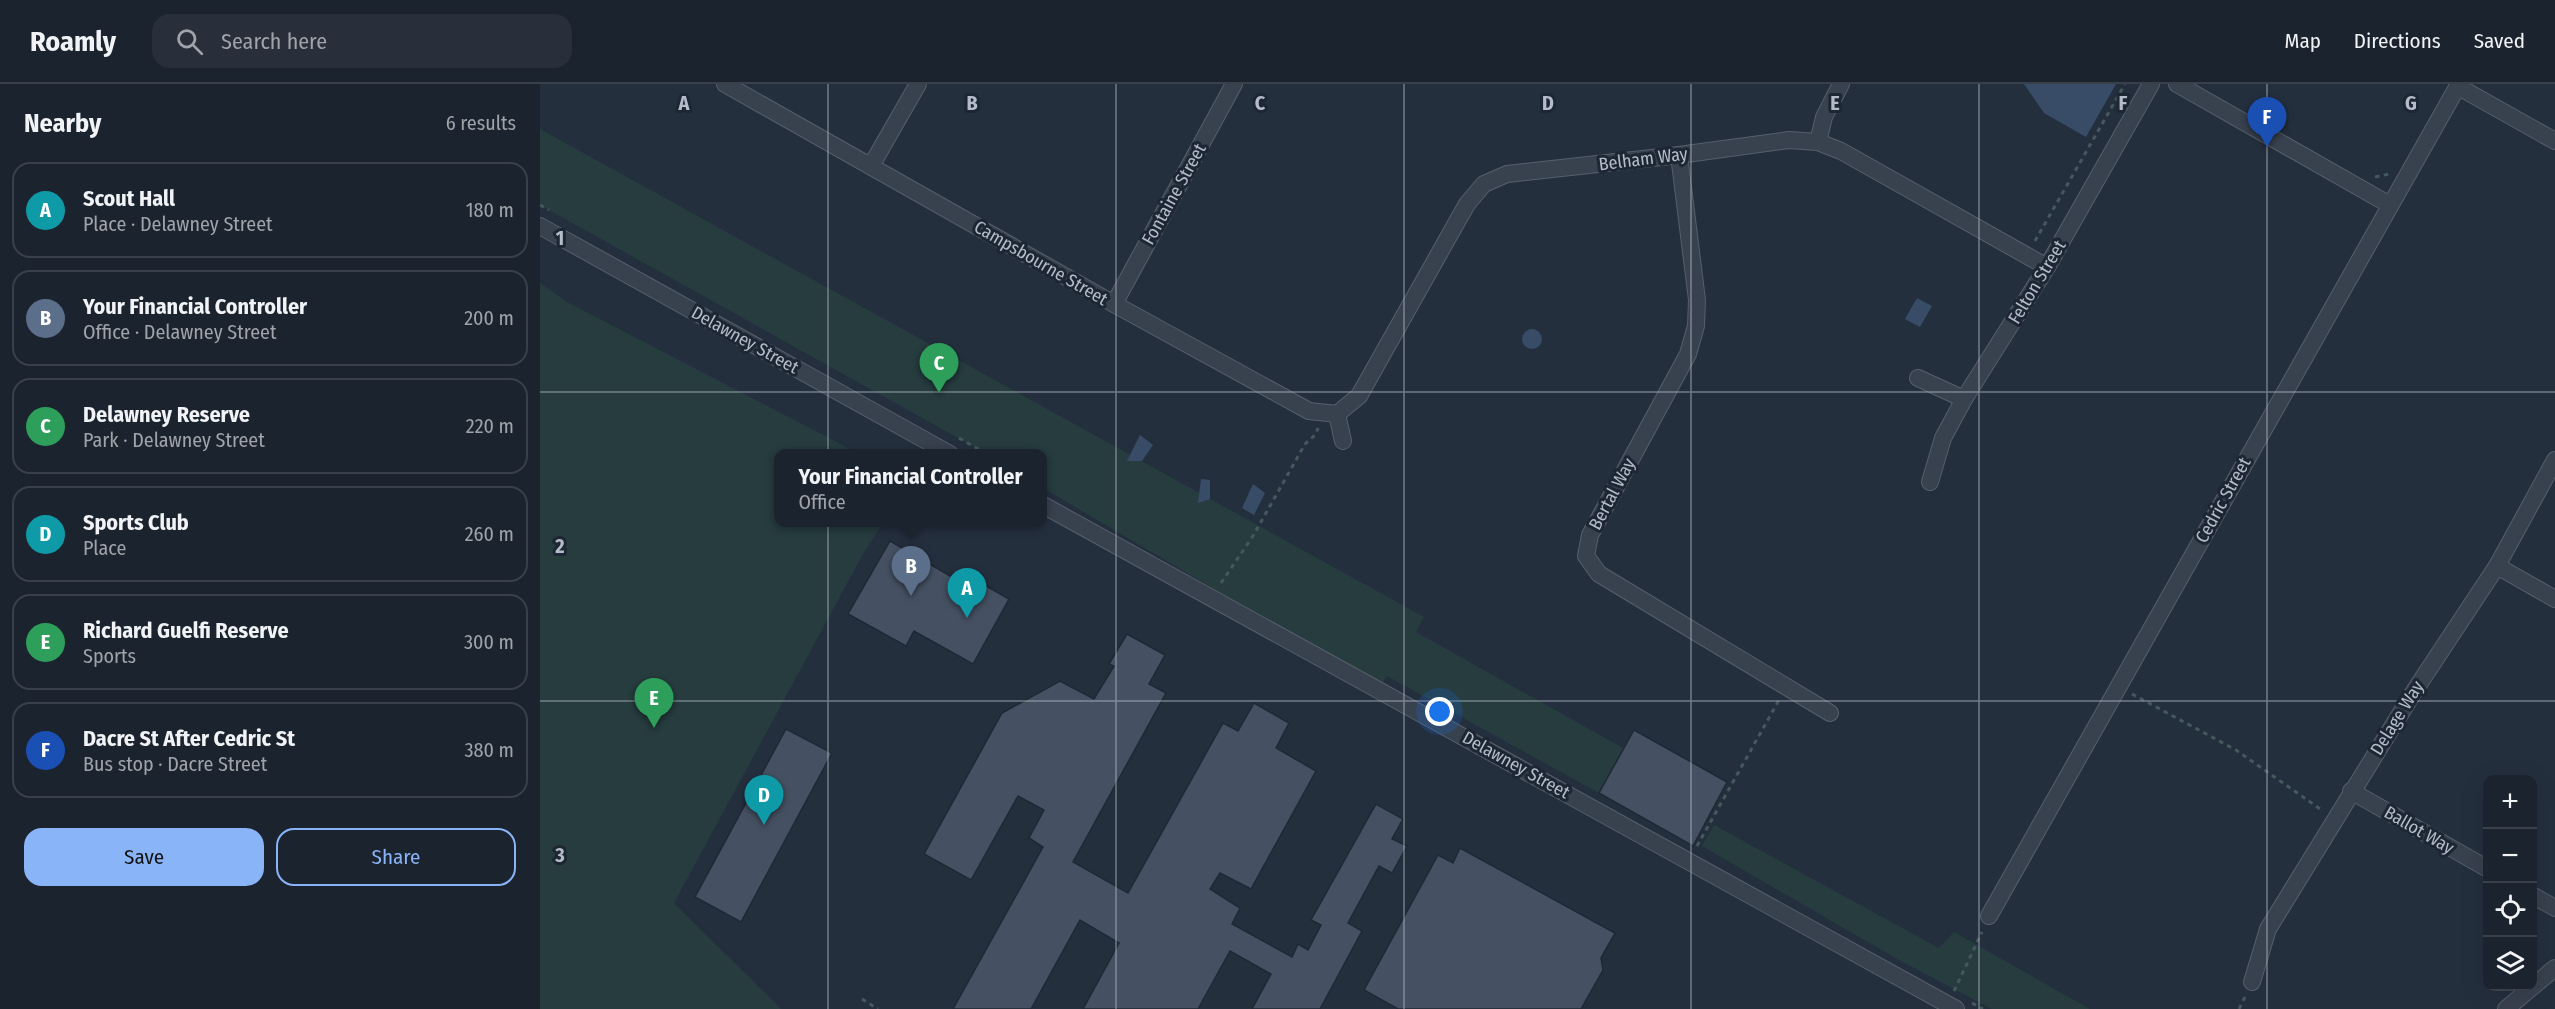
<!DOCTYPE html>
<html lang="en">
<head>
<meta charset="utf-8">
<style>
  body { margin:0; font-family:"Fira Sans Condensed",sans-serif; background:#282f3a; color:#f1f3f6 }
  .controls { position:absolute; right:18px; bottom:18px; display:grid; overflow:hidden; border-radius:12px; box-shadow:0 6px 24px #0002 }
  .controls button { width:54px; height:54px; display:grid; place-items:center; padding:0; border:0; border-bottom:2px solid #39404a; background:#1b232e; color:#f1f3f6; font:30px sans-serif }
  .you { position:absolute; left:900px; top:628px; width:21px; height:21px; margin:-15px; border:4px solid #fff; border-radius:50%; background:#1a73e8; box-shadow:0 0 0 9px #1a73e833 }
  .badge { display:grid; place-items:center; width:39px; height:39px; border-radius:50%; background:#8ab4f8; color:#fff; font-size:20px; font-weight:700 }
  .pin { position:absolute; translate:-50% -50px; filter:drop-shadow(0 2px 3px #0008) }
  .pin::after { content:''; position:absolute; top:32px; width:21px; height:18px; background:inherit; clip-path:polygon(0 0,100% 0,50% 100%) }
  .popup { position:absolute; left:234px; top:365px; width:273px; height:78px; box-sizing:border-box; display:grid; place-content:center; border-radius:12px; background:#1b232e; filter:drop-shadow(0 2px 4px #0005); font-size:20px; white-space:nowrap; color:#a0a4aa }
  .popup b { font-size:22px; color:#f1f3f6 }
  .popup::after { content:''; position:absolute; left:50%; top:100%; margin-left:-12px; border:12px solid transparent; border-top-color:#1b232e }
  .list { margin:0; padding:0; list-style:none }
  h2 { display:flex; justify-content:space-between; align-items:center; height:78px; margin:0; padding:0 24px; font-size:26px }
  h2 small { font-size:20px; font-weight:400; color:#a0a4aa }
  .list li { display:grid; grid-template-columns:39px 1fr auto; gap:18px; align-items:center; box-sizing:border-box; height:96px; margin:0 12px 12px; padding:0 12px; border:2px solid #39404a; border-radius:18px }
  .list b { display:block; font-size:22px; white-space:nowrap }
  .list p { margin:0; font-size:20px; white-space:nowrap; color:#a0a4aa }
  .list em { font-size:20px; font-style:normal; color:#a0a4aa }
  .actions { display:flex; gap:12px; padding:18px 24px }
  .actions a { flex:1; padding:14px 0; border:2px solid #8ab4f8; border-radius:18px; text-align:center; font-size:21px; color:#8ab4f8 }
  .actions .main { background:#8ab4f8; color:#111 }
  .icon { flex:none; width:33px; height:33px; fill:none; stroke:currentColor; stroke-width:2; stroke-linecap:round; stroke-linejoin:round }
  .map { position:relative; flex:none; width:2015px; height:925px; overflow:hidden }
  header { display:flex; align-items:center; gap:36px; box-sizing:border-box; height:84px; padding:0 30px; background:#1b232e; border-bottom:2px solid #39404a }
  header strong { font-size:28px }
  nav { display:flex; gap:33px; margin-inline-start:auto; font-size:21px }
  .search { width:420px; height:54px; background:#282f3a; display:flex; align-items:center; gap:15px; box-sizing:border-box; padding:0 21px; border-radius:18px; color:#a0a4aa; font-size:22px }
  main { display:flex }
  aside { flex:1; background:#1b232e }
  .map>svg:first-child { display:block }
</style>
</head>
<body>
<header>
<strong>Roamly</strong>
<div class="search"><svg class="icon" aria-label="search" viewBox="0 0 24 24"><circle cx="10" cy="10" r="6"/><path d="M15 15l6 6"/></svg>Search here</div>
<nav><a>Map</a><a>Directions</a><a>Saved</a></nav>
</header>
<main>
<aside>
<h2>Nearby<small>6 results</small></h2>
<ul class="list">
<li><span class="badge" style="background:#0f9aa8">A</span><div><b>Scout Hall</b><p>Place · Delawney Street</p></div><em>180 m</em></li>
<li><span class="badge" style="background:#5c6f8a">B</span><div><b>Your Financial Controller</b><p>Office · Delawney Street</p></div><em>200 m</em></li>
<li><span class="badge" style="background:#2e9e5b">C</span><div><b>Delawney Reserve</b><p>Park · Delawney Street</p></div><em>220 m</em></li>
<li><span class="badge" style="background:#0f9aa8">D</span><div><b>Sports Club</b><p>Place</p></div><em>260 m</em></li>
<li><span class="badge" style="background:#2e9e5b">E</span><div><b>Richard Guelfi Reserve</b><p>Sports</p></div><em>300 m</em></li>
<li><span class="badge" style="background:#1a4fb4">F</span><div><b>Dacre St After Cedric St</b><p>Bus stop · Dacre Street</p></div><em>380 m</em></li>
</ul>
<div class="actions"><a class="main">Save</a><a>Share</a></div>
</aside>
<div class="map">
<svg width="2015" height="925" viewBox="0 0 2015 925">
  <rect width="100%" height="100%" fill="#242f3e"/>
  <!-- green -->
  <g fill="#263c3f">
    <polygon points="0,45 884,533 876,548 1083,664 1059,709 847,592 840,603 503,404 503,370 445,369 0,121"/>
    <polygon points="0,199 27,218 318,369 239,370 239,438 343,439 323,470 134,819 241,925 0,925"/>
    <polygon points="1174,741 1399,864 1414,848 1550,925 1452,925 1359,876 1162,762"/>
  </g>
  <!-- water -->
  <g fill="#394c67">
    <polygon points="1484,0 1576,0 1546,53 1504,29"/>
    <polygon points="1377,214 1392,222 1380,243 1365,235"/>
    <circle cx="992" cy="255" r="10"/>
    <polygon points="600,351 613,361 602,377 587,377"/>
    <polygon points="661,395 670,396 670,415 658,419"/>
    <polygon points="713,400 725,409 714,431 702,424"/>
  </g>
  <!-- building -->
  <g fill="#455162" stroke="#1f2835" stroke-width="1.5">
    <polygon points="350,457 417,496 422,488 469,515 433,580 374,547 366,562 308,530"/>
    <polygon points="587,550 625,571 609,600 626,609 533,778 588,809 683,639 698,647 714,619 749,639 736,664 776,687 711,805 680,789 670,805 700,824 692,840 752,873 758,860 768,866 781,841 771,836 836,720 863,735 852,755 867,762 852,789 839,782 808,839 822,847 780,925 712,925 731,890 690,867 658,925 543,925 579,859 540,836 491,925 413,925 503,763 489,754 504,726 478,712 431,796 384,770 462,629 520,597 554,615 574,582 569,580"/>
    <polygon points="246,645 292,669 201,838 155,813"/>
    <polygon points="1094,646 1187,698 1153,762 1059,709"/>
    <polygon points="920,764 1075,849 1061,874 1063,886 1041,925 858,925 824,906 898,771 913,779"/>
  </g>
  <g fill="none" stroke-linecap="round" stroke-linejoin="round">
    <defs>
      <g id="minor">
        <polyline points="185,0 574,220 769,327 797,330 803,357"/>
        <polyline points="1637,0 1850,121"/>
        <polyline points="1917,2 2015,57"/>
        <polyline points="1278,58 1284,33 1301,0"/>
        <polyline points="1139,71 1157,216 1156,242 1148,270 1050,451 1046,472 1059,490 1290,629"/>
        <polyline points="331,82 378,0"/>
        <polyline points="0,142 410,370"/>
        <polyline points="574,220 694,0"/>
        <polyline points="1378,294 1424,315"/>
        <polyline points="797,330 819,312 927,120 944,100 967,90 1139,71 1249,56 1278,58 1301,67 1507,183"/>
        <polyline points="1390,398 1403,354 1424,315 1507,183 1611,0"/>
        <polyline points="503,421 1416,925"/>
        <polyline points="1957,482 2015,515"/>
        <polyline points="1811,707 1948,785"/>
        <polyline points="1992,811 2015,824"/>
        <polyline points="1449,832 1919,0"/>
        <polyline points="1712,898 1728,845 1875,606 1957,482 2015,376"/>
        <polyline points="1966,925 2015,884"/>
      </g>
    </defs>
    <!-- minor casing -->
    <use href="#minor" stroke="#565f6c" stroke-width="18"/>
    <!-- path -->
    <g stroke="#44595c" stroke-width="3" stroke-dasharray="4.5 4.5" stroke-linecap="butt">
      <polyline points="1835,93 1849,90"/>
      <polyline points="0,121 9,126"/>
      <polyline points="1495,157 1585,0"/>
      <polyline points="419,354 447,370"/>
      <polyline points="681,499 713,452 765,360 776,350 778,344"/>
      <polyline points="1592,610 1696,666 1783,727"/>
      <polyline points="1157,762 1239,616"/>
      <polyline points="1414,907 1442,848"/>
      <polyline points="322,915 338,925"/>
      <polyline points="1432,919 1443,925"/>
      <polyline points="1699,925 1705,913"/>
    </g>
    <!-- minor -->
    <use href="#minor" stroke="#38414e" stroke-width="16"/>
  </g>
  <!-- grid -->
  <path fill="none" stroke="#b4bcc9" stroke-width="1.5" stroke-opacity="0.55" d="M 288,0 L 288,925M 576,0 L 576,925M 864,0 L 864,925M 1151,0 L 1151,925M 1439,0 L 1439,925M 1727,0 L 1727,925M 0,308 L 2015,308M 0,617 L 2015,617"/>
  <g text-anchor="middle" stroke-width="6" stroke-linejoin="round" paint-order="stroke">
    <!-- street labels -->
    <g font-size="18" fill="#b4bcc9" stroke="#1d2633">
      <text transform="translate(1103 75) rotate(-7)" y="6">Belham Way</text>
      <text transform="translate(634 110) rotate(-61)" y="6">Fontaine Street</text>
      <text transform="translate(501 179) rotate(30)" y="6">Campsbourne Street</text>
      <text transform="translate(1497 198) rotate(-59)" y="6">Felton Street</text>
      <text transform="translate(205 256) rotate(29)" y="6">Delawney Street</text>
      <text transform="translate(1072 410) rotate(-62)" y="6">Bertal Way</text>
      <text transform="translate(1683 416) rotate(-61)" y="6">Cedric Street</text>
      <text transform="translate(1857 634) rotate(-58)" y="6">Delage Way</text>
      <text transform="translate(976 681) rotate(29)" y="6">Delawney Street</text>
      <text transform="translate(1879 746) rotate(30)" y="6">Ballot Way</text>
    </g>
  </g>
  <g font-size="20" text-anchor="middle" font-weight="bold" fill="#b4bcc9" stroke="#1d2633" stroke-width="6" stroke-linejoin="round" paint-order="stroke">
    <text x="144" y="26">A</text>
    <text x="432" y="26">B</text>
    <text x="720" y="26">C</text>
    <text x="1008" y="26">D</text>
    <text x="1295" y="26">E</text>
    <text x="1583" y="26">F</text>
    <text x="1871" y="26">G</text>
    <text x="20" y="161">1</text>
    <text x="20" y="469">2</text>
    <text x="20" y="778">3</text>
  </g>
</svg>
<div class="controls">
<button>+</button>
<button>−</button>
<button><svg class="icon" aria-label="locate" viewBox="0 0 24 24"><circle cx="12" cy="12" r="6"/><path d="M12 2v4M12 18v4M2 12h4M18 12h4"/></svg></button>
<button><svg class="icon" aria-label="layers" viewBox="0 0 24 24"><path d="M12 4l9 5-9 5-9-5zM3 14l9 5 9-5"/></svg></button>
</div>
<div class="you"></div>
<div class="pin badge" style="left:427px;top:534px;background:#0f9aa8">A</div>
<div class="pin badge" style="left:371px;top:512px;background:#5c6f8a">B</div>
<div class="popup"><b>Your Financial Controller</b>Office</div>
<div class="pin badge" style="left:399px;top:309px;background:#2e9e5b">C</div>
<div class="pin badge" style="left:224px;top:741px;background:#0f9aa8">D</div>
<div class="pin badge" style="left:114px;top:644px;background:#2e9e5b">E</div>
<div class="pin badge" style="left:1727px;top:63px;background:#1a4fb4">F</div>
</div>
</main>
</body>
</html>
